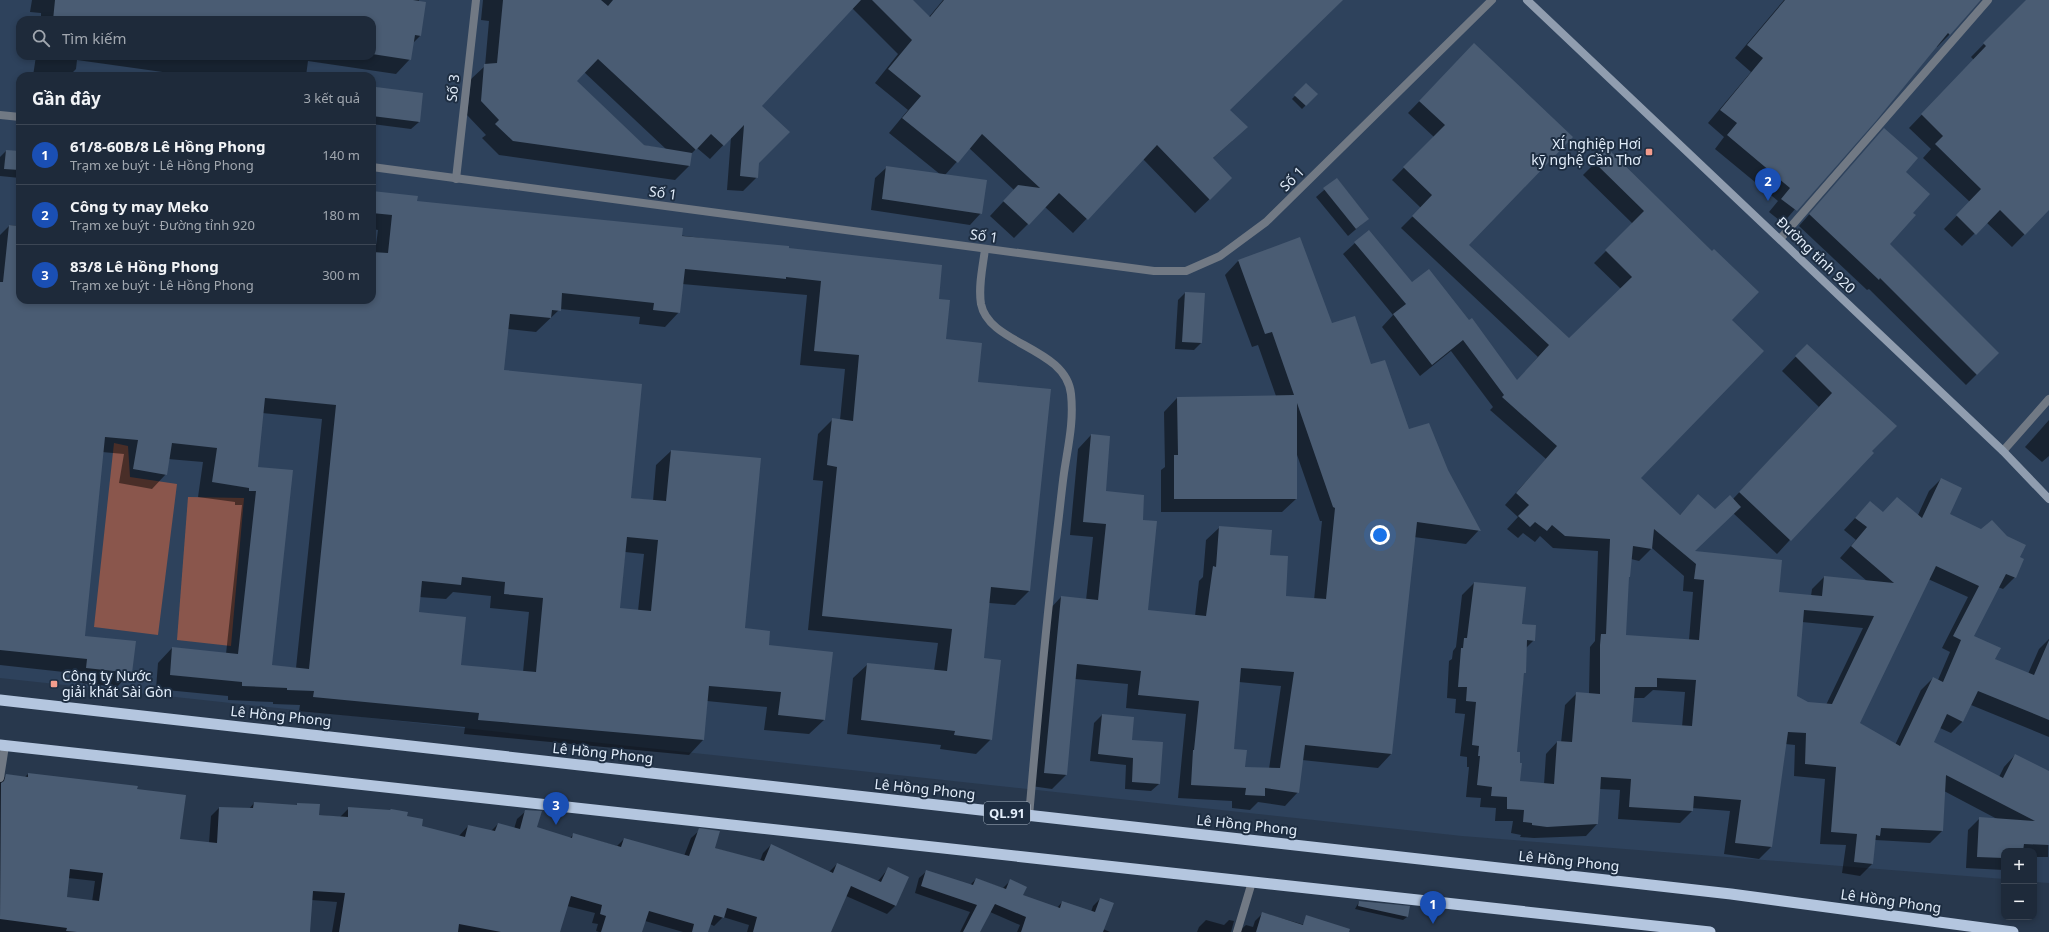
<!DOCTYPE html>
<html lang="vi">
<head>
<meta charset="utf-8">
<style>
  body { margin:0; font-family:"Noto Sans",sans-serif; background:#2b3645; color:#f1f3f6 }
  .controls { position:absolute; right:12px; bottom:12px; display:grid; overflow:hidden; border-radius:8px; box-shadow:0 2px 6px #0003 }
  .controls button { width:36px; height:36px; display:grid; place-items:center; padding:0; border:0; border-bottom:1px solid #3c4654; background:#1e2a3a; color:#f1f3f6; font:20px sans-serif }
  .you { position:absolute; left:1380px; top:535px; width:14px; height:14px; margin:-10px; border:3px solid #fff; border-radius:50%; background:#1a73e8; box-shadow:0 0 0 6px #1a73e833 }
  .badge { display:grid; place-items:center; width:26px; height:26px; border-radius:50%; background:#f49d8d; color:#fff; font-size:13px; font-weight:700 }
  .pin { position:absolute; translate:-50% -33px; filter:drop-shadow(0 1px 2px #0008) }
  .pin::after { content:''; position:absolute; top:21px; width:14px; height:12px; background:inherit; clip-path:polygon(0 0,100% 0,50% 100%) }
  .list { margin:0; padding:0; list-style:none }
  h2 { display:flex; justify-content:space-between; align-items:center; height:52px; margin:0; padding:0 16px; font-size:17px }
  h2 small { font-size:13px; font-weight:400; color:#a1a7af }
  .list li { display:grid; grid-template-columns:26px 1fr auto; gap:12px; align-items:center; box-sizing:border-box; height:60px; padding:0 16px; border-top:1px solid #3c4654 }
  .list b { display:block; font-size:15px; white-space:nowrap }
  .list p { margin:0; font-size:13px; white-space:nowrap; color:#a1a7af }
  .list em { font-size:13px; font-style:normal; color:#a1a7af }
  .icon { flex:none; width:22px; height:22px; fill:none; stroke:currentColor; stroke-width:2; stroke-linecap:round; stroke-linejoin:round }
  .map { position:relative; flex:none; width:2049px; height:932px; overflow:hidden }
  .search { position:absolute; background:#1e2a3a; box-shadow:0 2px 6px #0003; left:16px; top:16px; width:360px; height:44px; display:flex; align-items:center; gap:10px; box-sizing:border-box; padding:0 14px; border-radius:12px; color:#a1a7af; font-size:15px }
  .panel { position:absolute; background:#1e2a3a; box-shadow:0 2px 6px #0003; left:16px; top:72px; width:360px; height:232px; border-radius:12px }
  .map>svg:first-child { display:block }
</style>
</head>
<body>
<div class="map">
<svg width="2049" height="932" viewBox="0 0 2049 932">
  <rect width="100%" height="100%" fill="#28384d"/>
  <!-- built -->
  <path fill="#2e425c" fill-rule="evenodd" d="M 0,0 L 2049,0 L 2049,883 L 2034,882 L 2034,851 L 2004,851 L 2004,879 L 1462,836 L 0,678 ZM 20,20 L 372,20 L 372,56 L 20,56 ZM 20,76 L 372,76 L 372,300 L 20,300 Z"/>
  <!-- forest -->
  <g fill="#8a564c">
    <polygon points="114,443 128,446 130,477 177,484 158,635 94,627"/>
    <polygon points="188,497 244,498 231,646 177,640"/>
  </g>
  <!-- shadow -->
  <g fill="#0007" fill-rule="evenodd">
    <polygon points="32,0 419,0 419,2 425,3 420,36 413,43 410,59 396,74 308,61 306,76 230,76 208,73 205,76 191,76 77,60 76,69 69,76 33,76 36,56 372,56 372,20 41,20 41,13 30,12"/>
    <path d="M 483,0 L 912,0 L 929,17 L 943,0 L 1336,0 L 1228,110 L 1232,141 L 1212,159 L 1217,192 L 1195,213 L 1143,159 L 1073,233 L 1045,207 L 1014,238 L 990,216 L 1014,190 L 969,148 L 945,175 L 981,213 L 970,225 L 871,210 L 875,178 L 887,167 L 941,175 L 889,133 L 908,110 L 875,83 L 898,54 L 852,8 L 760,106 L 757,177 L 743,191 L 727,190 L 731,137 L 710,159 L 697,148 L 691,154 L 689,166 L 675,180 L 499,155 L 482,138 L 486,135 L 467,115 L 471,79 L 485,66 L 489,21 L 481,20 ZM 584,72 L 667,150 L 643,145 L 576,81 Z"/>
    <polygon points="1784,0 1981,0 1950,34 1937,47 1936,46 1783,223 1769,212 1778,201 1715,149 1724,137 1708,123 1751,72 1735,58"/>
    <polygon points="2027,0 2049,0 2049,209 2012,247 1986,222 1962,246 1944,229 1970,202 1923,158 1931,149 1909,128 1974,60 1971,57"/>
    <path d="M 1462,57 L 1467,245 L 1569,339 L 1621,289 L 1594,263 L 1633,224 L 1583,175 L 1608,150 L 1731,320 L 1640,478 L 1679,516 L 1698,495 L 1715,511 L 1733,499 L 1819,407 L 1782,371 L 1807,345 L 1871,451 L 1777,554 L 1733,513 L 1693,552 L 1778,593 L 1811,596 L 1812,589 L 1824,577 L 1867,581 L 1840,558 L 1856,540 L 1844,530 L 1870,502 L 1883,513 L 1918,515 L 1929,491 L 1941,479 L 1948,515 L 2019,557 L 2015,577 L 2003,589 L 1998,587 L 1972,636 L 1994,659 L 2028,674 L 2039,649 L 2049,639 L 2049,737 L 1971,705 L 1963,721 L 1951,733 L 1940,728 L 1933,742 L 1999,777 L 2004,767 L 2015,755 L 2049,772 L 2048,857 L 2034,857 L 2034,851 L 2004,851 L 2004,870 L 1966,868 L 1968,830 L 1980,818 L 1999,820 L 1944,791 L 1942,831 L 1930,843 L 1875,840 L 1872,864 L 1860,876 L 1842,873 L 1846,845 L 1820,844 L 1825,779 L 1794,776 L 1795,745 L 1785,744 L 1771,847 L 1759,859 L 1724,854 L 1730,811 L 1692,808 L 1692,811 L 1680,823 L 1618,819 L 1620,790 L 1599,789 L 1597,824 L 1586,836 L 1534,838 L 1520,837 L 1521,835 L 1511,833 L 1513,821 L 1495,821 L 1496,808 L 1480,807 L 1481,798 L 1466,797 L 1469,767 L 1467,767 L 1467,757 L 1460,756 L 1465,714 L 1455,713 L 1456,699 L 1447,698 L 1449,661 L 1452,659 L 1453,651 L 1456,647 L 1462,595 L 1474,583 L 1521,625 L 1534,640 L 1526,648 L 1516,753 L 1519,782 L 1544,784 L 1546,754 L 1557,742 L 1561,743 L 1565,705 L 1577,693 L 1589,694 L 1590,647 L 1595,641 L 1598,551 L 1553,548 L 1540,536 L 1535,542 L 1523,533 L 1518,538 L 1507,529 L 1518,517 L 1505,505 L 1546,459 L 1490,410 L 1493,407 L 1451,351 L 1420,376 L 1382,327 L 1393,315 L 1343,254 L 1355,243 L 1517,381 L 1538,357 L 1401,228 L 1421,208 L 1392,180 L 1434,137 L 1408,113 ZM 1652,548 L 1684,576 L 1683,591 L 1693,592 L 1689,640 L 1625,636 L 1628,578 L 1629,577 L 1631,559 L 1639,561 ZM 1928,579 L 1968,597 L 1942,648 L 1950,652 L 1938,680 L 1933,678 L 1921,690 L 1895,745 L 1859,723 ZM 1802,622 L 1863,628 L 1826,705 L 1808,703 L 1796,697 ZM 1653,690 L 1685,692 L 1682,727 L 1631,723 L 1633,698 L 1644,698 Z"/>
    <polygon points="1306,84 1317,94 1302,109 1292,99"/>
    <polygon points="376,88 419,122 411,129 372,124 372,92"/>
    <polygon points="1884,129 1904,172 1912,213 1889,244 1998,353 1966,385 1869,289 1867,290 1799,226"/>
    <polygon points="6,151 20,152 20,178 0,176 0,157"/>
    <polygon points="1337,179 1368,219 1348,236 1316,197"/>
    <path d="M 372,192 L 416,202 L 788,249 L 938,299 L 945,340 L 977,383 L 1029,591 L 1015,605 L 989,603 L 983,659 L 991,739 L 976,754 L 940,749 L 941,745 L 847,734 L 853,678 L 868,664 L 934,671 L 938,643 L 808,630 L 823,481 L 813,480 L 818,434 L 833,419 L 840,420 L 845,369 L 800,365 L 807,295 L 682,284 L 679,312 L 665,327 L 639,324 L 640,317 L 560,309 L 536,332 L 507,329 L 503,371 L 630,498 L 653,501 L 656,465 L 671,451 L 760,459 L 744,629 L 768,646 L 832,653 L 824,720 L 809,734 L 764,730 L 767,707 L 707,701 L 703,740 L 689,755 L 464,734 L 465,727 L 299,711 L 300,705 L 273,704 L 273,702 L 228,700 L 228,696 L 156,689 L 158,663 L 172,648 L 226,654 L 242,505 L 235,505 L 235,502 L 198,497 L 203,462 L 168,459 L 166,474 L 152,489 L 119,483 L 124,454 L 102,452 L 84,637 L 131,672 L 117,687 L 72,682 L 73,673 L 0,665 L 0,235 L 10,225 L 19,226 L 20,221 L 20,300 L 372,300 L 372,253 L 375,253 L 378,230 L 372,229 ZM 262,413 L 322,419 L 296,668 L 271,666 L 256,467 ZM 625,552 L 644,554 L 638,611 L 619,609 ZM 453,592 L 491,596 L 490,608 L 529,612 L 523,672 L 460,666 L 418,613 L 419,597 L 446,599 Z"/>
    <path d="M 1300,239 L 1331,324 L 1370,366 L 1408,431 L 1447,470 L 1479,530 L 1466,544 L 1414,537 L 1391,754 L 1378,768 L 1302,760 L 1298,792 L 1285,806 L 1258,802 L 1250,810 L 1232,808 L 1232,801 L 1178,798 L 1186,714 L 1126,708 L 1128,684 L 1075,679 L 1066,775 L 1052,789 L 1031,786 L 1048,611 L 1061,597 L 1086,600 L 1093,537 L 1070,535 L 1078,449 L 1091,435 L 1104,492 L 1142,521 L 1147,611 L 1195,616 L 1199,581 L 1203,577 L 1206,540 L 1220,527 L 1269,556 L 1285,597 L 1314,600 L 1322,521 L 1320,521 L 1296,452 L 1296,499 L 1282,512 L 1161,512 L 1161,470 L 1165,467 L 1164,412 L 1177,398 L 1276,396 L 1258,345 L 1252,347 L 1225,275 L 1238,261 ZM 1239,682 L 1281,686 L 1269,769 L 1244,768 L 1233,750 Z"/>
    <polygon points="1185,293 1201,343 1194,350 1175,349 1178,300"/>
    <polygon points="2049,420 2049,456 2042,462 2025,447"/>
    <polygon points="1102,715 1131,741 1159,784 1151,791 1125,789 1126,765 1090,761 1094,723"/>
    <path d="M 28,774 L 136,790 L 179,840 L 209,843 L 211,816 L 219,808 L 249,809 L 254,803 L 295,806 L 298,804 L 318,815 L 340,817 L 349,808 L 406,817 L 421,827 L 459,836 L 468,826 L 491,831 L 498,824 L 514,829 L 517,819 L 526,811 L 536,828 L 570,838 L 574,834 L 617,846 L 624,839 L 684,856 L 691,838 L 700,830 L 714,848 L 760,861 L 763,853 L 771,845 L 829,872 L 837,864 L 878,881 L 888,869 L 908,878 L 895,906 L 887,914 L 846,896 L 830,932 L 747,932 L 749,925 L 723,917 L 714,926 L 710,924 L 707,932 L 683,932 L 645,921 L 641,932 L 599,932 L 596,931 L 598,924 L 592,923 L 595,913 L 567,906 L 559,932 L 332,932 L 337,902 L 311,900 L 309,932 L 0,932 L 0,782 L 7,775 L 25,777 ZM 68,878 L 95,881 L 92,902 L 66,898 Z"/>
    <polygon points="927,871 970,885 976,879 1003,888 1010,881 1022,896 1057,908 1062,902 1091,912 1093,906 1100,899 1103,929 1110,932 1017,932 1020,925 990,912 979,932 960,932 970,912 915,893 919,878"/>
    <polygon points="1359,902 1409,907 1407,917 1403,920 1355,909"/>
    <polygon points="1263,913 1305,925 1302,932 1238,932 1246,925 1253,927 1255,921"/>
    <polygon points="1206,920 1224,925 1229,920 1234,921 1231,932 1197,932 1199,927"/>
  </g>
  <!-- building -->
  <g fill="#4a5c73" fill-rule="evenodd">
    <polygon points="55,0 413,0 426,2 421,36 415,35 411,60 372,54 372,20 53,20"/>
    <polygon points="503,0 601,0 608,6 613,0 861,0 762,106 790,132 759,163 758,178 740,176 744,125 724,146 711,134 696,150 598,59 577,81 644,145 692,153 690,166 513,141 495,124 499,120 481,101 484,64 497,63"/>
    <polygon points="872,0 913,0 930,17 944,0 1343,0 1230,110 1248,127 1213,158 1232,178 1210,200 1157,145 1088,220 1059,193 1029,225 1003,201 1018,185 1040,188 982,134 958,163 902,118 921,96 888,69 912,40"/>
    <polygon points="1785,0 1981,0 1950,35 1948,33 1876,121 1797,211 1781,199 1790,188 1727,135 1737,123 1720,110 1763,58 1747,45"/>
    <polygon points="2026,0 2049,0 2049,210 2025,235 2000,210 1976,235 1956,215 1981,189 1935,144 1943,136 1921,114 1986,46 1983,43"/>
    <path d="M 1474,43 L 1573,137 L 1469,245 L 1569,338 L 1632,277 L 1605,250 L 1644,211 L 1594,162 L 1608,149 L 1712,251 L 1714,249 L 1759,292 L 1732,320 L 1764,351 L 1641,478 L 1680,515 L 1698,494 L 1715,509 L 1730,495 L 1741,507 L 1695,551 L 1782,560 L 1779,592 L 1822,596 L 1824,576 L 1894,583 L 1851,546 L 1867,527 L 1855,518 L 1870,501 L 1883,512 L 1897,497 L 1922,518 L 1941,478 L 1962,488 L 1950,514 L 1981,529 L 1992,520 L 2007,536 L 2026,545 L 2020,557 L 2024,559 L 2016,578 L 2006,574 L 1974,636 L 2001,648 L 1995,659 L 2034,675 L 2049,640 L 2049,720 L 1978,691 L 1963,722 L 1947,714 L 1934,742 L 2003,778 L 2015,754 L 2049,771 L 2049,845 L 2024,844 L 2023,851 L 2004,851 L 2004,858 L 1977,857 L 1979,817 L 2035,821 L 1946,775 L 1943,831 L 1881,828 L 1880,836 L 1876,835 L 1873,864 L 1854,862 L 1857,834 L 1831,832 L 1836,767 L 1805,764 L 1806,733 L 1788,732 L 1772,847 L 1735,843 L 1741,800 L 1694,796 L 1693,811 L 1629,807 L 1631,779 L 1601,777 L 1598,824 L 1547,827 L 1532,825 L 1532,823 L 1523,822 L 1524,810 L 1507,809 L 1507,797 L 1491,796 L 1492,787 L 1477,785 L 1480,756 L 1478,756 L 1479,746 L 1472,745 L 1476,702 L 1466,701 L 1467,687 L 1458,687 L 1461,648 L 1463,648 L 1464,638 L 1467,638 L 1474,582 L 1526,587 L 1522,624 L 1536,625 L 1535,641 L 1527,640 L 1526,673 L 1524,673 L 1517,752 L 1520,752 L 1520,763 L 1522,763 L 1520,781 L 1554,784 L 1557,741 L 1572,742 L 1576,692 L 1600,694 L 1600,645 L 1601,634 L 1606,634 L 1610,539 L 1565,536 L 1552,525 L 1547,531 L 1535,522 L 1530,527 L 1518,516 L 1529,505 L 1516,493 L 1557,446 L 1502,397 L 1504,395 L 1463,340 L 1432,365 L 1393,314 L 1406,304 L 1354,242 L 1369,230 L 1412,282 L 1429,269 L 1469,320 L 1472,318 L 1517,380 L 1549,345 L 1412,216 L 1432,195 L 1403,167 L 1445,125 L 1419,101 ZM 1654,529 L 1696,564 L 1694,579 L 1704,580 L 1699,640 L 1626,635 L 1629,577 L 1630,577 L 1633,546 L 1652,549 ZM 1936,566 L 1979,586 L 1953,636 L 1961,640 L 1943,682 L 1933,677 L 1900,746 L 1860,723 ZM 1804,610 L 1874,616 L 1832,704 L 1808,702 L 1797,696 ZM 1657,678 L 1696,680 L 1692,726 L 1632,722 L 1635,687 L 1657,687 Z"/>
    <polygon points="1306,83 1318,94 1306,106 1294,95"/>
    <polygon points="376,87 423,93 420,122 372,116"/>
    <polygon points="1884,128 1918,158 1906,172 1930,194 1913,213 1916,215 1890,244 1999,353 1977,375 1880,278 1879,280 1809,214"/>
    <polygon points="6,150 20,151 20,170 4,169"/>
    <polygon points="886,166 987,180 982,214 882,199"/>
    <polygon points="1337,178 1369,219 1356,229 1323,188"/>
    <path d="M 372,191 L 418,196 L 417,201 L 683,228 L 682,236 L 789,246 L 789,248 L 942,265 L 939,299 L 950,300 L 946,339 L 982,343 L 978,382 L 1051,389 L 1030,591 L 991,587 L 984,658 L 1001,660 L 992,740 L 954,735 L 955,731 L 861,720 L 867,663 L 947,671 L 952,629 L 822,616 L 837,467 L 827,465 L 832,418 L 853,421 L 859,355 L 814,351 L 821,281 L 786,277 L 786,279 L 685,269 L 680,313 L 653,310 L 654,303 L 562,293 L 561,311 L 552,310 L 551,318 L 510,314 L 504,370 L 642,384 L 631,498 L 666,501 L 671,450 L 761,458 L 745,628 L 770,631 L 769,645 L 833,652 L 825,720 L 778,715 L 781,692 L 709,686 L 704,740 L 478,720 L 479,713 L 313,697 L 314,691 L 287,690 L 287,688 L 242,686 L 242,682 L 170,675 L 172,647 L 238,654 L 256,491 L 249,491 L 249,488 L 212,482 L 217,448 L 172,443 L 167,475 L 133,469 L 138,440 L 105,437 L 85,636 L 136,641 L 132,673 L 86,668 L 87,659 L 0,650 L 0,282 L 3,282 L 9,225 L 20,226 L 20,300 L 372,300 L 372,252 L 388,253 L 392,215 L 372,213 ZM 265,398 L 336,405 L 309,669 L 272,665 L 293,470 L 258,467 ZM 627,537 L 658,540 L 651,611 L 620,608 ZM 462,577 L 505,582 L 504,594 L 543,598 L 536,672 L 461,665 L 466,617 L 419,612 L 422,581 L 461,585 Z"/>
    <path d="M 1300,237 L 1332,323 L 1355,316 L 1371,364 L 1385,360 L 1409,429 L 1429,423 L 1448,470 L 1481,531 L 1417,522 L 1392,754 L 1305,745 L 1299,793 L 1265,788 L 1265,796 L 1245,795 L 1246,788 L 1191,785 L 1193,750 L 1194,750 L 1199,701 L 1138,695 L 1141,671 L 1077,664 L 1067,775 L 1044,773 L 1061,596 L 1098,600 L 1106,524 L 1083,522 L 1091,434 L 1110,436 L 1106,491 L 1144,495 L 1143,520 L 1157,521 L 1148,610 L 1206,616 L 1213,566 L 1216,567 L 1219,526 L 1272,530 L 1270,555 L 1288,556 L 1286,596 L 1326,599 L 1335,508 L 1333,507 L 1297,403 L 1297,499 L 1174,499 L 1174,455 L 1178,455 L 1177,397 L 1294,395 L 1272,332 L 1265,334 L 1238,260 ZM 1241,668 L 1294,672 L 1280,768 L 1245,767 L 1247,750 L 1234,749 Z"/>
    <polygon points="1185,292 1205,293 1202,343 1182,342"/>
    <polygon points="1807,344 1897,426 1872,451 1874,453 1791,541 1739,492 1832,393 1795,356"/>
    <polygon points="1102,714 1134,717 1132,740 1163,742 1160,784 1132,782 1133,758 1098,754"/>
    <path d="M 28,773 L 138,786 L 137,789 L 186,795 L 180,839 L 217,843 L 219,807 L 253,808 L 254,802 L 297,805 L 297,803 L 320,804 L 319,815 L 348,817 L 348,807 L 390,810 L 391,809 L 408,812 L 407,816 L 423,819 L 422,826 L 465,837 L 468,825 L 495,831 L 498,823 L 520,829 L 525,810 L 542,811 L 537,827 L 572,838 L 573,833 L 621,847 L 624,838 L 689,856 L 699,828 L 720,831 L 715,848 L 764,861 L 771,844 L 833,873 L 837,863 L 881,882 L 888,867 L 909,877 L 896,906 L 851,886 L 831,932 L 753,932 L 757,917 L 727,908 L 724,918 L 714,915 L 708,932 L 692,932 L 694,924 L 649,911 L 642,932 L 601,932 L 606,916 L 600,914 L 602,905 L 571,896 L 560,932 L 501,932 L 459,924 L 458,932 L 339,932 L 345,893 L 313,891 L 310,932 L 77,932 L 66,931 L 67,928 L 0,919 L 1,783 L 4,781 L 6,774 L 28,777 ZM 70,869 L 103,873 L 99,901 L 67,897 Z"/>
    <polygon points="926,870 973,885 976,878 1006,889 1010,879 1027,887 1023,895 1060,908 1062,901 1095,912 1100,898 1114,903 1103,932 1021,932 1026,917 995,904 980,932 963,932 977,905 921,886"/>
    <polygon points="1359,901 1410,906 1408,917 1358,906"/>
    <polygon points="1262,912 1303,925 1306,915 1350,929 1349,932 1256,932"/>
  </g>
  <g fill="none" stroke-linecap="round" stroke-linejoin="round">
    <!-- minor -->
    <g stroke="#717984" stroke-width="8">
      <polyline points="1780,239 1988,0"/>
      <path d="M 985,249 C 983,266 978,286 981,304 C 989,345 1066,347 1071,394 C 1074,422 1068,446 1064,473 C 1061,495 1059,518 1056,540 C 1045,632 1037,724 1029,816"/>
      <polyline points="2003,451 2049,399"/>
      <polyline points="0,778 5,746"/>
      <polyline points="1237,932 1252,882"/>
    </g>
    <!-- tertiary -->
    <g stroke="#717984" stroke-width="8">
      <polyline points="0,115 20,117"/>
      <polyline points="372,167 1154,271 1186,271 1220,256 1266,222 1492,0"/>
      <polyline points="456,179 476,0"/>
    </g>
    <!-- secondary -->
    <polyline stroke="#909daf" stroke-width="8" points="1527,0 2003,451 2049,499"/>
    <!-- trunk -->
    <g stroke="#b4c6df" stroke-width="11">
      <polyline points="0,700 1731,894 2013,932"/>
      <polyline points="0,745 1710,932"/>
    </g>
  </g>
  <!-- markers -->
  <g fill="#f49d8d" stroke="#1e2e42" stroke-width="1.5">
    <rect x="1645" y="148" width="8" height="8" rx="2"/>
    <rect x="50" y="680" width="8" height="8" rx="2"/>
  </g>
  <g text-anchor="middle" stroke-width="4" stroke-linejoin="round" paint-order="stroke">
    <!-- shield labels -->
    <rect fill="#1e2e42" stroke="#a7b4c3" stroke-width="1" x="984" y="802" width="46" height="22" rx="3"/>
    <g font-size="13" font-weight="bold" fill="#e2edfa">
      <text x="1007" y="818">QL.91</text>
    </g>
    <!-- street labels -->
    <g font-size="14" fill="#e2edfa" stroke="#1e2e42">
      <text transform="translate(453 88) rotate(-84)" y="5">Số 3</text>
      <text transform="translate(1292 179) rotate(-45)" y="5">Số 1</text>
      <text transform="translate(663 193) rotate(8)" y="5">Số 1</text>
      <text transform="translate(984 236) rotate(8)" y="5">Số 1</text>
      <text transform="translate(1816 255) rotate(44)" y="5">Đường tỉnh 920</text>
      <text transform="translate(281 716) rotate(6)" y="5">Lê Hồng Phong</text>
      <text transform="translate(603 753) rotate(6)" y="5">Lê Hồng Phong</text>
      <text transform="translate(925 789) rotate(6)" y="5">Lê Hồng Phong</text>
      <text transform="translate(1247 825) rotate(6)" y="5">Lê Hồng Phong</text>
      <text transform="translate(1569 861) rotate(6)" y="5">Lê Hồng Phong</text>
      <text transform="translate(1891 901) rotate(8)" y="5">Lê Hồng Phong</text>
    </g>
    <!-- poi labels -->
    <g font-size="14" fill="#e2edfa" stroke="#1e2e42" text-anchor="end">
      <text x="1641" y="149">XÍ nghiệp Hơi<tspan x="1641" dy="16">kỹ nghệ Cần Thơ</tspan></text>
      <text x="62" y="681" text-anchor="start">Công ty Nước<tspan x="62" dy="16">giải khát Sài Gòn</tspan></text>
    </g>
  </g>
</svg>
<div class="controls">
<button>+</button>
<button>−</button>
</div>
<div class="you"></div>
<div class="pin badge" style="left:1433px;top:924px;background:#1a4fb4">1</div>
<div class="pin badge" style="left:1768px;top:201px;background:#1a4fb4">2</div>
<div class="pin badge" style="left:556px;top:825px;background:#1a4fb4">3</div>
<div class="search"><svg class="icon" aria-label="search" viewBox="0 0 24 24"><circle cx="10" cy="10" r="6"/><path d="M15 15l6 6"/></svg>Tìm kiếm</div>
<section class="panel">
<h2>Gần đây<small>3 kết quả</small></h2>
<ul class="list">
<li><span class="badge" style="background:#1a4fb4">1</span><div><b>61/8-60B/8 Lê Hồng Phong</b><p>Trạm xe buýt · Lê Hồng Phong</p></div><em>140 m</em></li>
<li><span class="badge" style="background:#1a4fb4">2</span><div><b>Công ty may Meko</b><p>Trạm xe buýt · Đường tỉnh 920</p></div><em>180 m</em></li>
<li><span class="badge" style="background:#1a4fb4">3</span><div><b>83/8 Lê Hồng Phong</b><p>Trạm xe buýt · Lê Hồng Phong</p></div><em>300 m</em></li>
</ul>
</section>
</div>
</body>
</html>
